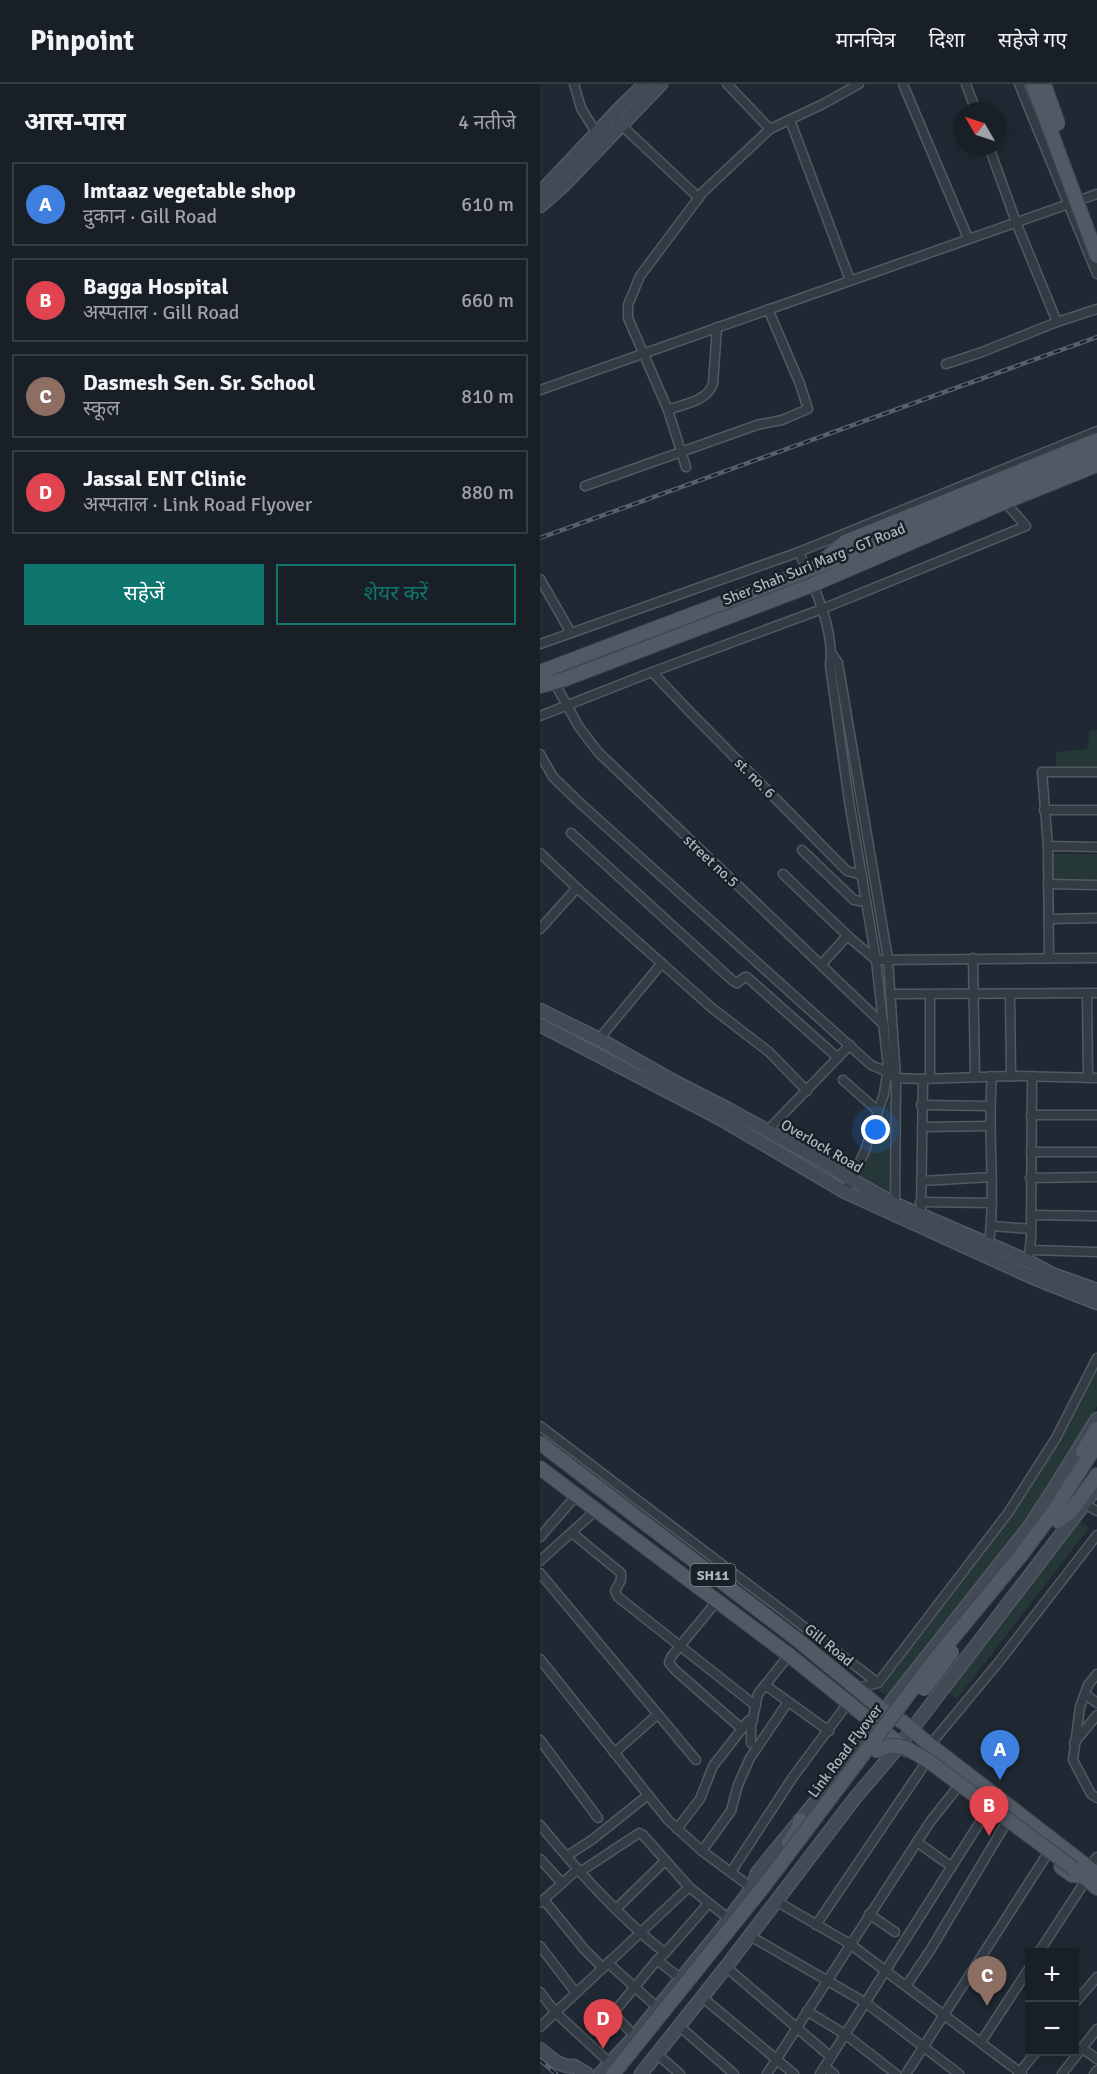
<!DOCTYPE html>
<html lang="hi">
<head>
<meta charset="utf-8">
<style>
  body { margin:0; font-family:Signika,"Noto Sans Devanagari",sans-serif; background:#252c32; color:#f1f3f6 }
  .controls { position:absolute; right:18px; bottom:18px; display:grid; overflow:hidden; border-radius:0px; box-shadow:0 3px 15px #0003 }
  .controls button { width:54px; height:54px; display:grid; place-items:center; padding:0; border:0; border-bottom:2px solid #363d43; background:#181f26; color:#f1f3f6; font:30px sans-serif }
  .compass { position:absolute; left:413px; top:18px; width:54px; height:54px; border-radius:50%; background:#181f26; box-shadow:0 3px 15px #0003; rotate:309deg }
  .you { position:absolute; left:336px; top:1046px; width:21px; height:21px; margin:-15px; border:4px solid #fff; border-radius:50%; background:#1a73e8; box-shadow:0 0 0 9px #1a73e833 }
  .badge { display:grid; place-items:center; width:39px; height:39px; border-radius:50%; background:#0f766e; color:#fff; font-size:20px; font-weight:700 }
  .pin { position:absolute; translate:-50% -50px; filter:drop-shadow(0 2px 3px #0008) }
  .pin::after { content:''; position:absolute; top:32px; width:21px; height:18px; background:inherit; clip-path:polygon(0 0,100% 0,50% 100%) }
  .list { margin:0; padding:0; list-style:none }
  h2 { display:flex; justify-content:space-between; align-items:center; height:78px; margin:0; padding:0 24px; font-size:26px }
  h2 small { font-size:20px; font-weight:400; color:#9fa2a7 }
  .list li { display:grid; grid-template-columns:39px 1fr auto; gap:18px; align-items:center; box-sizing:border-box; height:84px; margin:0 12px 12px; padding:0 12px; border:2px solid #363d43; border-radius:0px }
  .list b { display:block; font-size:22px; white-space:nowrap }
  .list p { margin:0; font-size:20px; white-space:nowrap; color:#9fa2a7 }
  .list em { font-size:20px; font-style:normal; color:#9fa2a7 }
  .actions { display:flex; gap:12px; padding:18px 24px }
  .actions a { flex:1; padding:14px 0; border:2px solid #0f766e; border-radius:0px; text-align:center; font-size:21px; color:#0f766e }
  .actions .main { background:#0f766e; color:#fff }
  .map { position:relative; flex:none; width:557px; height:1990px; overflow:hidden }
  header { display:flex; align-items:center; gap:36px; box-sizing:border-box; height:84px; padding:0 30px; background:#181f26; border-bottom:2px solid #363d43 }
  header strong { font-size:28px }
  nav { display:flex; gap:33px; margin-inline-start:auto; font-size:21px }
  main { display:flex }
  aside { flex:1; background:#181f26 }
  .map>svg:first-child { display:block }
</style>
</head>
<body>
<header>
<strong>Pinpoint</strong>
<nav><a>मानचित्र</a><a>दिशा</a><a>सहेजे गए</a></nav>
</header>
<main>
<aside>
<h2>आस-पास<small>4 नतीजे</small></h2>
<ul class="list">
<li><span class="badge" style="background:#3f7fe0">A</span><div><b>Imtaaz vegetable shop</b><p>दुकान · Gill Road</p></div><em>610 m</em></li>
<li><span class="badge" style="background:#e0444e">B</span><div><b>Bagga Hospital</b><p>अस्पताल · Gill Road</p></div><em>660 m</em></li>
<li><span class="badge" style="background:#8d6e63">C</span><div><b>Dasmesh Sen. Sr. School</b><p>स्कूल</p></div><em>810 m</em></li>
<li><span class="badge" style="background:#e0444e">D</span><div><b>Jassal ENT Clinic</b><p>अस्पताल · Link Road Flyover</p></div><em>880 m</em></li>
</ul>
<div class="actions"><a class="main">सहेजें</a><a>शेयर करें</a></div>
</aside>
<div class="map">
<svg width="557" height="1990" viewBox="0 0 557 1990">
  <rect width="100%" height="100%" fill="#202933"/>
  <!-- green -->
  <g fill="#253736">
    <polygon points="550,646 557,646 557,684 516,683 516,668 547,665"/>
    <polygon points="510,770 557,770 557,800 511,803"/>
    <polygon points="353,1006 352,1109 319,1093"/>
    <polygon points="557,1276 557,1322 539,1361 507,1408 349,1613 339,1607 469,1435 520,1353"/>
    <polygon points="535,1432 549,1444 417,1615 402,1603"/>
  </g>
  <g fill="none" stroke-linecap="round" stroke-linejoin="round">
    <defs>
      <g id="street">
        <polyline points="34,0 41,24 57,50"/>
        <polyline points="187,0 230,45"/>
        <polyline points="363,0 428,154"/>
        <polyline points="426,0 436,27"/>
        <polyline points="479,0 557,190"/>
        <polyline points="250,36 310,196"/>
        <polyline points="79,39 159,114"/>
        <polyline points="449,63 476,138 517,238 557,225"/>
        <polyline points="406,280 442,268 517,238"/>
        <polyline points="0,306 557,110"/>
        <path d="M 128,326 C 144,320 167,317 173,300 L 177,243"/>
        <polyline points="146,383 128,326 88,234 88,221 100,192 163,108 230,45 283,20 319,0"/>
        <polyline points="45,402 217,341 242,336 268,325 260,300 228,225"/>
        <polyline points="259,468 557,347"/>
        <polyline points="0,495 31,549"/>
        <path d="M 0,560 L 259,468 C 273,501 295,545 290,581 L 309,717 L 336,876 L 348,983 L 344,1010 L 324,1069 L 305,1108"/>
        <polyline points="292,570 298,579 348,875 356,994 355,1120"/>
        <polyline points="112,588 150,628 307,787 322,791"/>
        <polyline points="14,598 39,643 58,668 344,941"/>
        <polyline points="0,632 112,588 282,525 486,442 465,418"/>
        <polyline points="0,670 13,693 41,720 331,981 348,988"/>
        <polyline points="504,726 557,726"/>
        <polyline points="31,749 193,897 197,899 205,893 207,893 298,974"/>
        <polyline points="508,762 557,763"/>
        <polyline points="262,766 314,816 326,818"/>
        <polyline points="0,769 37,804 172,924 229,968 267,1007"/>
        <polyline points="243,790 310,854 336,876 557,874"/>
        <polyline points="508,800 557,801"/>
        <polyline points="509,835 557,834"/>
        <polyline points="0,845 37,804"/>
        <polyline points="433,874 435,993"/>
        <polyline points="509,874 508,762 502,688 557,688"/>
        <polyline points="281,881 307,852"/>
        <polyline points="547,909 548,994"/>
        <polyline points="350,910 557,909"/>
        <polyline points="470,910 471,992"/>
        <polyline points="390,911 390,994"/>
        <polyline points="59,955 122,879"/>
        <polyline points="354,994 383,995 471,992 557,994"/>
        <polyline points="303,996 338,1027"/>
        <polyline points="381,1021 449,1022"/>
        <polyline points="491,1031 557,1031"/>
        <polyline points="382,1043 450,1042"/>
        <polyline points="227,1047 310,961"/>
        <polyline points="491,1068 557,1068"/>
        <polyline points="490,1094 557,1093"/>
        <polyline points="381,1097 452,1093"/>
        <polyline points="380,1118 452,1119"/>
        <polyline points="381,1130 383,995"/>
        <polyline points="491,1131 557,1132"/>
        <polyline points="451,1142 491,1145"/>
        <path d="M 449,1160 C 456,1104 447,1048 452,992"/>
        <polyline points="490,1166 557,1168"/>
        <polyline points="488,1177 491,1155 492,992"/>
        <polyline points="0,1342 338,1599"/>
        <polyline points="544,1420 557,1427"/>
        <polyline points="32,1449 81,1489 81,1496 75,1507 78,1513 216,1622"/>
        <polyline points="0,1453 36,1412"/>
        <polyline points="0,1477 55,1427"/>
        <polyline points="0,1489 156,1676"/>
        <polyline points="177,1517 131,1573 129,1579 135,1586 202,1645"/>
        <polyline points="0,1575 128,1736 162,1767 212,1804"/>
        <polyline points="557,1590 548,1601 540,1623 533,1676 551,1710 557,1714"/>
        <polyline points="225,1601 289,1647"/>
        <polyline points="317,1604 338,1599 468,1429 516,1354 557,1274"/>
        <polyline points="545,1610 557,1619"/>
        <polyline points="0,1656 58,1734"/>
        <polyline points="211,1659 211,1643 218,1610 249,1571"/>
        <polyline points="534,1659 557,1631"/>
        <polyline points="390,1661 458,1579 557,1451"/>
        <polyline points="74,1669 117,1631"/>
        <path d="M 0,1741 C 38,1787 78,1832 125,1869 L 117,1876 L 140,1894"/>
        <polyline points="137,1745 160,1715 173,1682 208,1637 213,1636"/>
        <polyline points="377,1758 412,1783"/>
        <polyline points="162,1767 191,1727 198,1701 210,1674 248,1618"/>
        <polyline points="27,1772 53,1755 108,1711"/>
        <polyline points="0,1775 22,1799"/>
        <polyline points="548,1783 557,1773"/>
        <polyline points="40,1788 99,1749 103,1751 149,1803 189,1835"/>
        <polyline points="191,1788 253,1693 308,1619"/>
        <polyline points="4,1816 44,1865 63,1884"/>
        <polyline points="236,1817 310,1860 482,1990"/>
        <polyline points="0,1819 38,1785"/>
        <polyline points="76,1825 125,1777"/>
        <polyline points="329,1830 355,1848"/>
        <polyline points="276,1841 385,1680"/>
        <polyline points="210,1852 326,1919 419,1990"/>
        <polyline points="0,1862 36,1909"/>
        <polyline points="499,1868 546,1796"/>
        <polyline points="125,1869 168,1820"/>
        <polyline points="68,1879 118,1924"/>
        <polyline points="186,1883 291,1973"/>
        <polyline points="366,1902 391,1865 465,1741"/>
        <polyline points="0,1908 16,1929 70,1979"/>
        <polyline points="162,1913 254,1990"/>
        <polyline points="534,1920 557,1893"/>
        <polyline points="267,1927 306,1951 356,1990"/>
        <polyline points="139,1942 194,1990"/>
        <polyline points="0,1943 149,1803"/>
        <polyline points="95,1952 78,1935 75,1927 117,1876"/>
        <polyline points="441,1958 490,1883"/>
        <polyline points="542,1964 557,1975"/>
        <polyline points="117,1970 140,1990"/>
        <polyline points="285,1983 294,1990"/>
        <polyline points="227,1990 390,1738 417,1704"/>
        <polyline points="280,1990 447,1727"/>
        <polyline points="366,1990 506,1772"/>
        <polyline points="478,1990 496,1968"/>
        <polyline points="522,1990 557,1945"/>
        <polyline points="554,1990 557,1986"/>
      </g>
      <g id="secondary">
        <polyline points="0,109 83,21 105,0"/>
        <polyline points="0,122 24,101 121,0"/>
        <polyline points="0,926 59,955 135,998 188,1025 286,1079 312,1096 355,1120 488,1177 512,1190 557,1206"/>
        <polyline points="0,941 181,1035 305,1108 496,1195 557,1219"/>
        <path d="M 0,1965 C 11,1974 20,1984 34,1982 L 47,1990"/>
        <polyline points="60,1990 95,1952 183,1843 212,1804 217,1789 290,1700 344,1627 489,1443 513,1406 557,1335"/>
        <polyline points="101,1990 186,1883 315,1714 360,1661 555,1406"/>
      </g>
      <g id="primary">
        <polyline points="285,475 305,458 557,356"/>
        <polyline points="0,588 267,487 557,368"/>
        <polyline points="0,602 25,595 272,501 465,418 557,381"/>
        <polyline points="0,1359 259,1557 344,1627 363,1638 390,1661 557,1790"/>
        <polyline points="543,1367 557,1345"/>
        <polyline points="0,1384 249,1571 367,1666"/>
        <polyline points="518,1437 531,1427 557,1391"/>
        <polyline points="482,1470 514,1427 557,1360"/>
        <polyline points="249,1759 259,1744 260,1736"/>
        <polyline points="521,1783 532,1791 543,1792"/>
        <polyline points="538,1788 557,1804"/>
      </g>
    </defs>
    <!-- street casing -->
    <use href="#street" stroke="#515962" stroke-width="11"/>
    <!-- secondary casing -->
    <use href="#secondary" stroke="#515962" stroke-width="15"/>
    <!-- primary casing -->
    <use href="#primary" stroke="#3d444d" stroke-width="16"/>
    <!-- street -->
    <use href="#street" stroke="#333b44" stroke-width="8"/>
    <!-- secondary -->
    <use href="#secondary" stroke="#424a56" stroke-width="12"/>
    <!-- primary -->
    <use href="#primary" stroke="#515a64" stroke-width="14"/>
    <defs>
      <g id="rail">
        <polyline points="0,454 557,253"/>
        <polyline points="0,1976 16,1990"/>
      </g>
    </defs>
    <!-- rail casing -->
    <use href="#rail" stroke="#565f6a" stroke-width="4.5"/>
    <!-- rail -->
    <use href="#rail" stroke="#192028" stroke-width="2" stroke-dasharray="7" stroke-linecap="butt"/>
    <defs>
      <g id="primary-bridge">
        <polyline points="493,0 557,172"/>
        <polyline points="504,0 518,40"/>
        <polyline points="384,1605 412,1568"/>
        <path d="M 337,1667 C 358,1655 372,1667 390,1678 L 534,1785"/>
        <polyline points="73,1990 224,1802 393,1578 482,1470"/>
      </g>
    </defs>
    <!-- primary-bridge casing -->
    <use href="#primary-bridge" stroke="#3d444d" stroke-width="16" stroke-linecap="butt"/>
    <!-- primary-bridge -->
    <use href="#primary-bridge" stroke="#515a64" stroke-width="14"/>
  </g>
  <g text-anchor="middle" stroke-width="5" stroke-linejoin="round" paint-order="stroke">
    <!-- shield labels -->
    <rect fill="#192028" stroke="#818993" stroke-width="1.5" x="150.5" y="1480" width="45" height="22" rx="4.5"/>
    <g font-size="14" font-weight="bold" fill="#adb6c1">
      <text x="173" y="1496">SH11</text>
    </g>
    <!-- street labels -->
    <g font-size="15" fill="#adb6c1" stroke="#192028">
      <text transform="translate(274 480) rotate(-22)" y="5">Sher Shah Suri Marg - GT Road</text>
      <text transform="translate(215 694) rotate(45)" y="5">st. no. 6</text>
      <text transform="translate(171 777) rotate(43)" y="5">street no.5</text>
      <text transform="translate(282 1062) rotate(30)" y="5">Overlock Road</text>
      <text transform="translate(289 1561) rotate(39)" y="5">Gill Road</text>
      <text transform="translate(305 1667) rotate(-53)" y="5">Link Road Flyover</text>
    </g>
  </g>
</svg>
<div class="controls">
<button>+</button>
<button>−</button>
</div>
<svg class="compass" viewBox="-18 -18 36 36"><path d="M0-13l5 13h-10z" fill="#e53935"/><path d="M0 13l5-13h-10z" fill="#9fa2a7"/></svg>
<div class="you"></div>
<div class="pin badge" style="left:460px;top:1696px;background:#3f7fe0">A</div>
<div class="pin badge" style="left:449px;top:1752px;background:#e0444e">B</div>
<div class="pin badge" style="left:447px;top:1922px;background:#8d6e63">C</div>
<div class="pin badge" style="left:63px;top:1965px;background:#e0444e">D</div>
</div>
</main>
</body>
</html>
